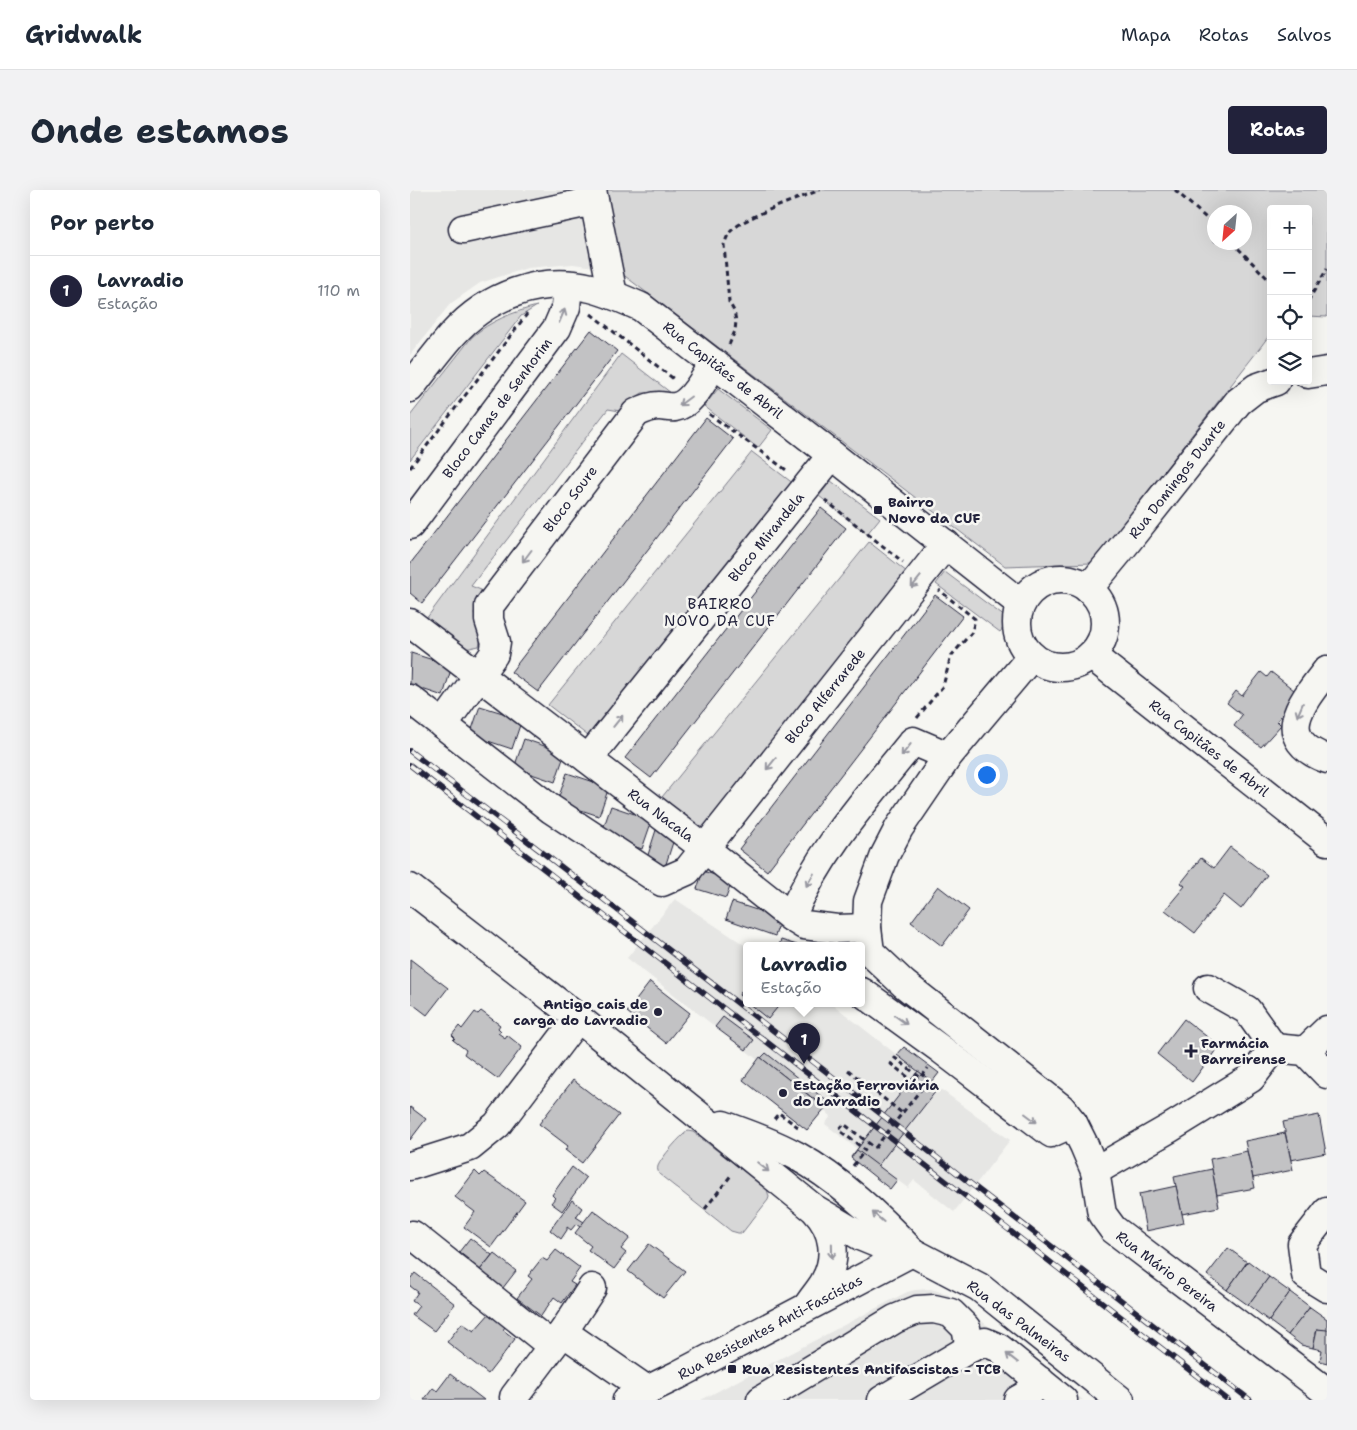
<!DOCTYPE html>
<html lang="pt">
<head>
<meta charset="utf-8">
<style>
  body { margin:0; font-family:"Shantell Sans",sans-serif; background:#f2f2f3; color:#1f2937 }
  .controls { position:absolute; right:15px; top:15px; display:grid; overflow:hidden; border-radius:5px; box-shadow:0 5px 20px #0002 }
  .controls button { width:45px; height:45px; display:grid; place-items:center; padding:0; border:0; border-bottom:1px solid #e0e1e3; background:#fff; color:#1f2937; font:25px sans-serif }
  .compass { position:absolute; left:797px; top:15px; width:45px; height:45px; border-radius:50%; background:#fff; box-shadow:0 5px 20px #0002; rotate:207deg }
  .you { position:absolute; left:576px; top:584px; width:18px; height:18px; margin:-12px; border:4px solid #fff; border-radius:50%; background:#1a73e8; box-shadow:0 0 0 8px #1a73e833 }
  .badge { display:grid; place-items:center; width:32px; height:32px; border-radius:50%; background:#22223b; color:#fff; font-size:16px; font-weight:700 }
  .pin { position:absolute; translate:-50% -41px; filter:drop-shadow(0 1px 2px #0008) }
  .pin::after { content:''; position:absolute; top:26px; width:18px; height:15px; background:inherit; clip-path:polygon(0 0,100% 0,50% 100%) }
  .popup { position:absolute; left:333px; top:752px; width:122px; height:65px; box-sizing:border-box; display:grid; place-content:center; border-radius:5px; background:#fff; filter:drop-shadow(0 1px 4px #0005); font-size:16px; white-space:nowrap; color:#747a83 }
  .popup b { font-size:19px; color:#1f2937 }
  .popup::after { content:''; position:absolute; left:50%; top:100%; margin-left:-10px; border:10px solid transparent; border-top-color:#fff }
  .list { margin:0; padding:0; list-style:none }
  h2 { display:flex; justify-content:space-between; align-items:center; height:65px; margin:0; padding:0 20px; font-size:21px }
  h2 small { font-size:16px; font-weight:400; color:#747a83 }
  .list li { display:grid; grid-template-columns:32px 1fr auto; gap:15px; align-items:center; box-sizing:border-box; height:70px; padding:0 20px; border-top:1px solid #e0e1e3 }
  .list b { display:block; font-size:19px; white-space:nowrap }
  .list p { margin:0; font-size:16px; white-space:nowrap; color:#747a83 }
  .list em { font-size:16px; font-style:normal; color:#747a83 }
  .icon { flex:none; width:28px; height:28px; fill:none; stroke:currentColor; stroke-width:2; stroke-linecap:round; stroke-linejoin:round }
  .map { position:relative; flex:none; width:917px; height:1210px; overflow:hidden; border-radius:5px }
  header { display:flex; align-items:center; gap:30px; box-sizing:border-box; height:70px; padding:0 25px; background:#fff; border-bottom:1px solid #e0e1e3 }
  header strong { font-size:24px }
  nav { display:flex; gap:28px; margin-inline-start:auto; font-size:18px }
  .intro { display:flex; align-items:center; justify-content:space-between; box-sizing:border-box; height:120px; padding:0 30px }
  h1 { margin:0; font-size:35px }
  .button { padding:12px 22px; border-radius:5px; background:#22223b; color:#fff; font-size:18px; font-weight:700 }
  main { display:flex; gap:30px; padding:0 30px }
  aside { flex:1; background:#fff; border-radius:5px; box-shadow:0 5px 20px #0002 }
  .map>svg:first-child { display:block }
</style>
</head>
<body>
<header>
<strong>Gridwalk</strong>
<nav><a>Mapa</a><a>Rotas</a><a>Salvos</a></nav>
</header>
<div class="intro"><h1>Onde estamos</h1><a class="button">Rotas</a></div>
<main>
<aside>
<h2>Por perto<small></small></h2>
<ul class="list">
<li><span class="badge">1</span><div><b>Lavradio</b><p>Estação</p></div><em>110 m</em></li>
</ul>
</aside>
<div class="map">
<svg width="917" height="1210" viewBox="0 0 917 1210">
  <rect width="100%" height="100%" fill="#f6f6f2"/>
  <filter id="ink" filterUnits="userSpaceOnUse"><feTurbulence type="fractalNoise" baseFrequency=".02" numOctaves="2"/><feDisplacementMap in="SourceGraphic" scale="10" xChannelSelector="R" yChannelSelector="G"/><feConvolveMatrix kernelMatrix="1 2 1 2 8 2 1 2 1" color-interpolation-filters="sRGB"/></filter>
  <g filter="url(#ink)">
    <!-- built -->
    <g fill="#e6e6e4">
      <polygon points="0,0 196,0 207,80 163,74 117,78 70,93 40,114 0,165"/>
      <polygon points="265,709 336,756 336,813 421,813 487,865 494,857 529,883 522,893 600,950 544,1022 504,990 498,998 487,990 480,999 441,968 447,959 415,934 421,926 413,920 397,940 333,890 348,870 217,768"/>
      <polygon points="521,1099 537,1104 673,1210 291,1210 497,1102 505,1100"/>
    </g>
    <!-- green -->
    <g fill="#d7d7d7" stroke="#7c7c89" fill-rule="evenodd">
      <path d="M 196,0 L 917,0 L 917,127 L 898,126 L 898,19 L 861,19 L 861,143 L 846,163 L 682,373 L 595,376 L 207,80 ZM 804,22 L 834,22 L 834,52 L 804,52 Z"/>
      <path d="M 127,116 L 111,126 L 0,270 L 0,226 L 62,147 C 80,131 103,122 127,116 Z"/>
      <polygon points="211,164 261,203 232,203 210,221 198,219 61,396 71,400 64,423 71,447 69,456 55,459 16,429"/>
      <polygon points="308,199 362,240 348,258 294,216"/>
      <polygon points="342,262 384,294 182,549 138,515"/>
      <polygon points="421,291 470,328 457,344 409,306"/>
      <polygon points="459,352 502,386 294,641 252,607"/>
      <polygon points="535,382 599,430 590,442 526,394"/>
      <path d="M 278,941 L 283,942 L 357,999 L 359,1007 L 358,1010 L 332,1043 L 328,1043 L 321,1041 L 249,984 C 248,980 247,980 248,976 C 251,968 271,945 278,941 Z"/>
    </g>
    <!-- building -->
    <g fill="#c2c2c4" stroke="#22223b">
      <polygon points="181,140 207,161 12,413 0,403 0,374"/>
      <polygon points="296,228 323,249 128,502 101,482"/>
      <polygon points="411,318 436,338 241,588 215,568"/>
      <polygon points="525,405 553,426 357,681 329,659"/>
      <polygon points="1,463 42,476 33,506 0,495"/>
      <polygon points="851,482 857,487 861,482 889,504 867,531 871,535 851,557 824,536 832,525 817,513 826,501 832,506"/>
      <polygon points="70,516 112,529 102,559 60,545"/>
      <polygon points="114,549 155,563 145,592 104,578"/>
      <polygon points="157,583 199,597 189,626 147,612"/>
      <polygon points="201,616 242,630 232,659 191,645"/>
      <polygon points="246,640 265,646 255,677 236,671"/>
      <polygon points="820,657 857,685 831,719 814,705 785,743 755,720 775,696 771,693 791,668 804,678"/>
      <polygon points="293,681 322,691 316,708 287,699"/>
      <polygon points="528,696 559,720 532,756 501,732"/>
      <polygon points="322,712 371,728 365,746 316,729"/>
      <polygon points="371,750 387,755 369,755"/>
      <polygon points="0,769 38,798 17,825 0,812"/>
      <polygon points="240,792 280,823 256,853 217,822"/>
      <polygon points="336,795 336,811 329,805"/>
      <polygon points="338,813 371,813 358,829"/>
      <polygon points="71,821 90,835 88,838 91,841 88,843 95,848 97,845 112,857 88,889 54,864 56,860 43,850 45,848 42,845 49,836 52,839 65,822 68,824"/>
      <polygon points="313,827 344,850 336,860 305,837"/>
      <polygon points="774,829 809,856 782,892 747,864"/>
      <polygon points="494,857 529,883 522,892 487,865"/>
      <polygon points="356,863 418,912 414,917 351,868"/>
      <polygon points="350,867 415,918 397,940 333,890"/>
      <polygon points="508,881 529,897 462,983 441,967"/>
      <polygon points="163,890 209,925 172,973 155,960 158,956 129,934"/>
      <polygon points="0,917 16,929 0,950"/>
      <polygon points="909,925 916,963 881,970 873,932"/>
      <polygon points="875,943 883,980 843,988 835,951"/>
      <polygon points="447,960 487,990 480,999 441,968"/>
      <polygon points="837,961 845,998 807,1005 800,969"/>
      <polygon points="162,977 176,988 152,1021 141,1013 145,1008 142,1005"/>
      <polygon points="802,979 809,1017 772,1024 764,987"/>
      <polygon points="65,981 70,986 74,982 115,1011 81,1057 54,1037 65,1022 45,1007"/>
      <polygon points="766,996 774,1033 736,1041 729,1004"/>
      <polygon points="162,1010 172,1018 166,1027 174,1032 170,1037 166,1034 161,1040 157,1037 157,1040 151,1049 140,1040"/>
      <polygon points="183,1020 220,1048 211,1059 216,1063 204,1079 178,1060 181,1056 165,1043"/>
      <polygon points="60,1048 82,1065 66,1085 57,1078 62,1072 49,1062"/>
      <polygon points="239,1054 275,1081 253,1108 218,1081"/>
      <polygon points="818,1058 837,1072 817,1100 797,1085"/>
      <polygon points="146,1060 170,1078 160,1092 165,1095 152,1113 144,1107 131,1126 107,1108 122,1089 118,1086 132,1068 137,1071"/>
      <polygon points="84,1063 106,1081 89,1103 66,1085"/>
      <polygon points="838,1071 859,1087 838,1115 817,1100"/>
      <polygon points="5,1083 45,1114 24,1141 2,1125 9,1116 2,1111 8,1102 0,1096 0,1089"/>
      <polygon points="859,1087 880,1102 859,1131 838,1115"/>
      <polygon points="880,1102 900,1117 878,1145 859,1131"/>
      <polygon points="900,1117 917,1129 917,1141 907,1139 903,1158 891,1155 878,1145"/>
      <polygon points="80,1123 96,1135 93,1140 105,1149 78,1184 37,1152 52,1133 64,1141"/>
      <polygon points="907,1139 917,1140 917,1173 910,1171 912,1160 903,1158"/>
      <polygon points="40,1184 74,1210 14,1210 23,1198 27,1201"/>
    </g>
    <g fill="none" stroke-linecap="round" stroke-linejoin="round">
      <defs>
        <g id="minor">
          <polyline points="182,0 203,105"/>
          <polyline points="53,39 184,11"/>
          <polyline points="898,184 917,181"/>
          <path d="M 0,198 C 14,180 28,161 43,144 C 78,105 130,86 181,98 C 198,102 215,110 231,117 L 422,265 L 611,414"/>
          <polyline points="0,335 147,138 156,117 158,95"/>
          <circle cx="651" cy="433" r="44"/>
          <polyline points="678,399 716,353 828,212 846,198 866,191"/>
          <polyline points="0,433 294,658 381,727 394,735 427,739 457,738"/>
          <polyline points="681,465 917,651"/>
          <polyline points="622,466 538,566 489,638 475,665 458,711 457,738 460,762 494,794 651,918 663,933 674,955 685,981 692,1024 703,1039 917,1202"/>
          <path d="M 917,480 C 892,512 861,548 917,569"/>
          <polyline points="0,509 141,619 252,692 277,681 536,354"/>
          <path d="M 33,535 L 84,464 L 86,452 L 79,430 L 79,416 L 226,223 C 234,219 241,216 249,216 C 254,216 260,218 265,217 C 283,214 295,187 304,173"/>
          <polyline points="178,569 422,265"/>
          <polyline points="0,698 168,828 403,1018 452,1047 469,1054 502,1062 569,1097 710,1210"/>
          <path d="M 381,727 C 409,661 458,607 503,551 L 538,566"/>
          <polyline points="798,798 837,820 864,858"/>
          <polyline points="452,802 532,860 641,943 663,933"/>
          <polyline points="864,858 895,861 917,884"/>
          <polyline points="895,861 917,840"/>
          <path d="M 313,935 C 338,944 363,953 387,966 C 430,990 468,1026 502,1062"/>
          <polyline points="0,976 60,957 87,935 168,828"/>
          <polyline points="685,981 760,938 841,888 864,858"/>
          <polyline points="917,1022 892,1054 896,1085 917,1098"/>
          <polyline points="3,1045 142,1156"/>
          <path d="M 399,1114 C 404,1106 411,1099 415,1091 C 428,1067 424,1040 406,1021"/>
          <polyline points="153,1142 237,1200"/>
          <polyline points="104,1207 153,1142 182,1098"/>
          <polyline points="217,1210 268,1185 502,1062"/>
          <polyline points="351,1210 485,1129 507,1120 524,1119 541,1123 556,1138 560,1158"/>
          <polyline points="472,1210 560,1158 575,1152 589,1158 653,1210"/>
          <polyline points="608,1210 615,1206 630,1191"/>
        </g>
      </defs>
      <!-- minor casing -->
      <use href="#minor" stroke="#22223b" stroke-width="31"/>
      <!-- path -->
      <g stroke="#22223b" stroke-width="3" stroke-dasharray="5 4" stroke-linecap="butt">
        <polyline points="765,0 804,35"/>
        <polyline points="822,52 861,92"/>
        <polyline points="898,111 917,79"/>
        <polyline points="181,124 265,190"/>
        <path d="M 319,155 L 325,141 L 326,131 L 324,121 L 319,112 L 314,55 C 316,50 317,45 321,41 C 334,27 390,8 410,0"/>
        <polyline points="299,224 379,282"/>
        <polyline points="0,278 117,124"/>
        <polyline points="415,310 493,372"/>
        <polyline points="507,528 533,496 541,466 562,442 565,429 529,400"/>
        <polyline points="438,880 492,923"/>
        <polyline points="512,898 481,874 485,868 511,888 518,878"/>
        <polyline points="364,929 369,923 388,937"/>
        <polyline points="443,976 455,960 429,940 434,934 465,958"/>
        <polyline points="295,1019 322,984"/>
      </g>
      <!-- minor -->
      <use href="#minor" stroke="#f6f6f2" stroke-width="28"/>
      <defs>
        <g id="rail">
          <polyline points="0,561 179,698 840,1210"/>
          <polyline points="0,575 818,1210"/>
        </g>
      </defs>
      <!-- rail casing -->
      <use href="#rail" stroke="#22223b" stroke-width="5.5"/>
      <!-- rail -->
      <use href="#rail" stroke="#f6f6f2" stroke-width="4" stroke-dasharray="11" stroke-linecap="butt"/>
      <!-- path-bridge -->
      <polyline stroke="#22223b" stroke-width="3" stroke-dasharray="5 4" stroke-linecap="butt" points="465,958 512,898"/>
    </g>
    <!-- one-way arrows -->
    <defs><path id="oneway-shaft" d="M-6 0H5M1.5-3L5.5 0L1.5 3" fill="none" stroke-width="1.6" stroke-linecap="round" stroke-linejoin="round" transform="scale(1.25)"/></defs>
    <g stroke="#9797a0">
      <use href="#oneway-shaft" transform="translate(152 126) rotate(-67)"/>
      <use href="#oneway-shaft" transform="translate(275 211) rotate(143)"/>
      <use href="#oneway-shaft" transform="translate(117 366) rotate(127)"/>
      <use href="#oneway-shaft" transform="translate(506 392) rotate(129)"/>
      <use href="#oneway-shaft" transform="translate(890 520) rotate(113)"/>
      <use href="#oneway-shaft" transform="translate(208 531) rotate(-51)"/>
      <use href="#oneway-shaft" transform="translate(496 560) rotate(128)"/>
      <use href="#oneway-shaft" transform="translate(361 574) rotate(129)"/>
      <use href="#oneway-shaft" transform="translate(400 690) rotate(121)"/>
      <use href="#oneway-shaft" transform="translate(491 830) rotate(36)"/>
      <use href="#oneway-shaft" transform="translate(621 928) rotate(37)"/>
      <use href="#oneway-shaft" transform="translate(353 977) rotate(39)"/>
      <use href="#oneway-shaft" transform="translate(468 1027) rotate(-139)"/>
      <use href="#oneway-shaft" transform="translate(422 1061) rotate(89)"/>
      <use href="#oneway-shaft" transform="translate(602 1168) rotate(-142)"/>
    </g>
  </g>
  <!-- markers -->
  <g fill="#22223b" stroke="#f6f6f2" stroke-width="2">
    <rect x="463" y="315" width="10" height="10" rx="2.5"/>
    <circle cx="248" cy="822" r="5"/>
    <path d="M778.5 853.5h5v5h5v5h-5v5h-5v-5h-5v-5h5z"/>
    <circle cx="373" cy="903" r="5"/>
    <rect x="317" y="1174" width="10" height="10" rx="2.5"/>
  </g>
  <g text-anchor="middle" stroke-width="5" stroke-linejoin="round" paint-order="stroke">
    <!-- street labels -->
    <g font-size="14" fill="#22223b" stroke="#f6f6f2">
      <text transform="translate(313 180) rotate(38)" y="5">Rua Capitães de Abril</text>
      <text transform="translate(87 218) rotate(-53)" y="5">Bloco Canas de Senhorim</text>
      <text transform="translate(767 289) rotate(-52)" y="5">Rua Domingos Duarte</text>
      <text transform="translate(160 309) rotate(-53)" y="5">Bloco Soure</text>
      <text transform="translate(356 347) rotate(-51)" y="5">Bloco Mirandela</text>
      <text transform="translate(415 506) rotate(-51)" y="5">Bloco Alferrarede</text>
      <text transform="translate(799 558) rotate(38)" y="5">Rua Capitães de Abril</text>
      <text transform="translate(251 625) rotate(37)" y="5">Rua Nacala</text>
      <text transform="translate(757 1081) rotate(37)" y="5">Rua Mário Pereira</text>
      <text transform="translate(609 1131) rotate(37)" y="5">Rua das Palmeiras</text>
      <text transform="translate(360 1137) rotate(-28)" y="5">Rua Resistentes Anti-Fascistas</text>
    </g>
    <!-- poi labels -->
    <g font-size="14" font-weight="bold" fill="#22223b" stroke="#f6f6f2" text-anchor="start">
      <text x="478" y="317">Bairro<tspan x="478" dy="16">Novo da CUF</tspan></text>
      <text x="238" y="819" text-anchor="end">Antigo cais de<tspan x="238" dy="16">carga do Lavradio</tspan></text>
      <text x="791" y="858">Farmácia<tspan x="791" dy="16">Barreirense</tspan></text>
      <text x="383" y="900">Estação Ferroviária<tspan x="383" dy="16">do Lavradio</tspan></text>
      <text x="332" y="1184">Rua Resistentes Antifascistas - TCB</text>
    </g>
    <!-- neighbourhood labels -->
    <g font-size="15" letter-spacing="1" fill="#22223b" stroke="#f6f6f2">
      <text x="310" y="419">BAIRRO<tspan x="310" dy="17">NOVO DA CUF</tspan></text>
    </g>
  </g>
</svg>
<div class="controls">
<button>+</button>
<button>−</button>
<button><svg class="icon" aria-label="locate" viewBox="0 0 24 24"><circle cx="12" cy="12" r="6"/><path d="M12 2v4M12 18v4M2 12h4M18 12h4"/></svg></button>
<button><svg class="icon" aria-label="layers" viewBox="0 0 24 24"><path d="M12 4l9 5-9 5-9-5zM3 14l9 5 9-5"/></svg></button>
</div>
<svg class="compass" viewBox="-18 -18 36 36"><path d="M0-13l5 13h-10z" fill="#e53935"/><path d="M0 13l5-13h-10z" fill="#747a83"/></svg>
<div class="you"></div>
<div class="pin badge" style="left:394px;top:874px">1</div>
<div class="popup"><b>Lavradio</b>Estação</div>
</div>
</main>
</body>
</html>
